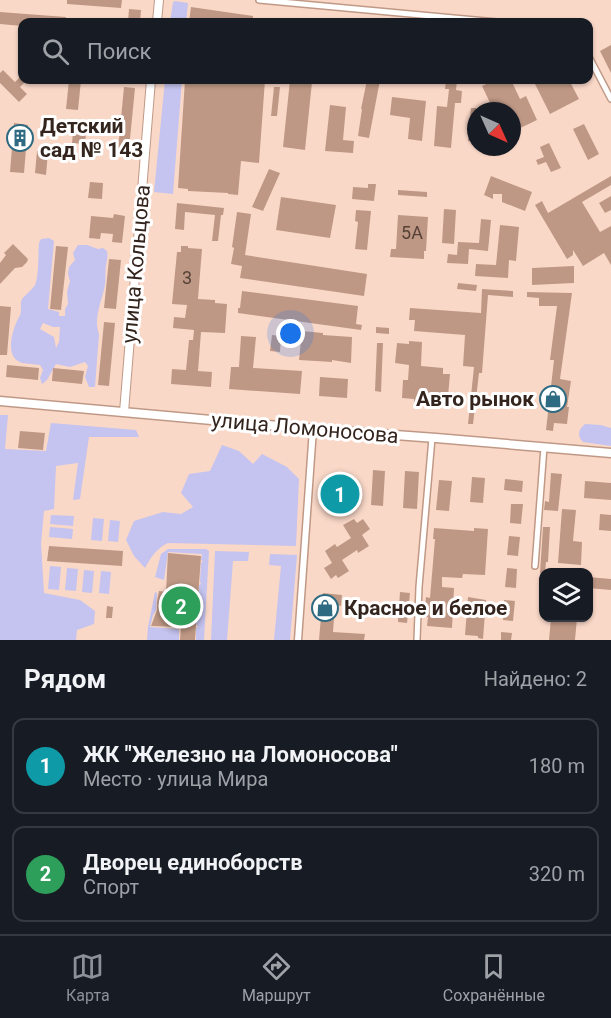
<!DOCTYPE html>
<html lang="ru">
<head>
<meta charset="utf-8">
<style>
  body { margin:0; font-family:Roboto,sans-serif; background:#242831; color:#f1f3f6 }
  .controls { position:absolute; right:18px; bottom:18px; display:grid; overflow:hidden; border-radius:12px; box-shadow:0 2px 4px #0004 }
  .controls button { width:54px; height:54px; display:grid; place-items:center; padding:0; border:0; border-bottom:2px solid #363941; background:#171b24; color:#f1f3f6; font:30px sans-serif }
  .compass { position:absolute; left:467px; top:102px; width:54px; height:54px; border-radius:50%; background:#171b24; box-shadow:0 2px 4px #0004; rotate:135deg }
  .you { position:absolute; left:291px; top:334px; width:21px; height:21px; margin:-15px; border:4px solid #fff; border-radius:50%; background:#1a73e8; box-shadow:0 0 0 9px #1a73e833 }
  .badge { display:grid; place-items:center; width:39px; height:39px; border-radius:50%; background:#8c9099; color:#fff; font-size:20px; font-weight:700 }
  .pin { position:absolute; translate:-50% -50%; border:3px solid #fff; box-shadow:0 2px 6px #0006 }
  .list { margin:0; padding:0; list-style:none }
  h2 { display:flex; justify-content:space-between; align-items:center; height:78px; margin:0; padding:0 24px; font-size:26px }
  h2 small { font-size:20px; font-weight:400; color:#9ea1a6 }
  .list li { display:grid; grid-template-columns:39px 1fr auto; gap:18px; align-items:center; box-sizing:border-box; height:96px; margin:0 12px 12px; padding:0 12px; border:2px solid #363941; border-radius:12px }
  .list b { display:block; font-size:22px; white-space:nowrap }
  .list p { margin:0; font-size:20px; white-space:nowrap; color:#9ea1a6 }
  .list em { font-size:20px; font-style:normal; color:#9ea1a6 }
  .icon { flex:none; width:33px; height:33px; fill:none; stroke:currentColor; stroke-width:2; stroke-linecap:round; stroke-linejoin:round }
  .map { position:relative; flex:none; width:611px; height:640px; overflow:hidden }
  .search { position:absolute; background:#171b24; box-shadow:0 2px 4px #0004; left:18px; right:18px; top:18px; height:66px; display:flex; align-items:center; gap:15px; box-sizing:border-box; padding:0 21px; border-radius:12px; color:#9ea1a6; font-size:22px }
  .sheet { height:294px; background:#171b24 }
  nav { display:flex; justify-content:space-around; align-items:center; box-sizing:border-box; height:84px; border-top:2px solid #363941; background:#171b24; font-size:16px; color:#9ea1a6 }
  nav a { display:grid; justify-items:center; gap:3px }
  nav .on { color:#8c9099 }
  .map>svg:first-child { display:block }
</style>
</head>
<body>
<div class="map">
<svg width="611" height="640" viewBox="0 0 611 640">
  <rect width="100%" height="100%" fill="#fad8c8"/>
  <!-- green -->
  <g fill="#c5c3ef" fill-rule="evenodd">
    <polygon points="175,1 188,3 186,22 170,22 173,2"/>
    <polygon points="165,80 182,80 173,194 154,192"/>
    <path d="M 49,238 L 54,241 L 48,309 L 59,312 L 59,316 L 65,316 L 65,309 L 68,304 L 67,292 L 70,281 L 68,274 L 69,267 L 75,260 L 73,253 L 78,245 L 87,245 L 98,249 L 103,248 L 107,251 C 108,257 107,259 106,265 C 105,271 106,278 105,285 C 102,301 93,318 99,334 L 95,387 L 89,387 L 85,377 L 88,366 L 85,362 L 70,367 L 56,364 L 47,380 L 42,384 L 40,378 L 43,370 L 40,365 C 35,364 27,364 22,363 C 3,357 13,328 19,317 C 23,311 19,305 22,299 C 26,294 32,290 35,285 C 39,276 38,254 39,243 L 41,239 ZM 43,323 L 53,327 L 60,327 L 59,342 L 56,348 L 54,337 L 40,329 Z"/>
    <polygon points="0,415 8,415 5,449 46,451 51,423 136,430 139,437 89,437 80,499 73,500 78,463 56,466 54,509 44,511 41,544 44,593 80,600 95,611 94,624 77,630 76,640 0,640"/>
    <path d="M 585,424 L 601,425 L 611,428 L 611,446 L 583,442 C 576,435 579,429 585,424 Z"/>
    <path d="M 222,445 L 239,451 L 253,464 L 262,454 L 287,467 L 299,479 L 296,546 L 168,543 C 157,548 151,557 145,568 L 134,556 L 126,540 L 134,521 L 163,512 L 181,514 L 193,507 L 181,493 L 189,474 L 210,471 Z"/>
    <polygon points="51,515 74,516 73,526 50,524"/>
    <polygon points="93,518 104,519 102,541 91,540"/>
    <polygon points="110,520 120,521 118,542 108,541"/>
    <polygon points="50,527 73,529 72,539 49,537"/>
    <polygon points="168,549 206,549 209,551 204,640 196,640 196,628 198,627 196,624 198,607 200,605 198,602 199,585 201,584 200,582 201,563 203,561 201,560 202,554 168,552 164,580 155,577 161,554"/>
    <polygon points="215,551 249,552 248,561 233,561 227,640 211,640"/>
    <polygon points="270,554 297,555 290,640 274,640 281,566 269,565"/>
    <polygon points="50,566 61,567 59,590 48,589"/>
    <polygon points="67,568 78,569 76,591 65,590"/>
    <polygon points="84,570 94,571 92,593 82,592"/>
    <polygon points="101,571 111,572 109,594 99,593"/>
    <polygon points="155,592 157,593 156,610 153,615 150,627 179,629 179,640 147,640 148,627"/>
  </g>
  <!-- building -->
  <g fill="#bf9885">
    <polygon points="67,0 122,0 121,8 67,4"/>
    <polygon points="191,7 253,16 253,22 189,22"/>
    <polygon points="129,9 141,10 140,22 128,22"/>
    <polygon points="0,12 66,17 66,22 22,22 22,26 0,24"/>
    <polygon points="611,45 611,73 600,51"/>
    <polygon points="3,70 15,82 22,75 22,80 27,80 20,87 27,94 19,102 0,83 0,73"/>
    <polygon points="69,80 81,80 78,110 66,109"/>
    <polygon points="185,80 265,80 259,163 241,161 238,195 228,194 228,193 188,191 188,189 178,188"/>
    <polygon points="290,80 312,82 305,150 283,147"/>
    <polygon points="367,80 380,80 369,138 358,136 362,109 361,109"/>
    <polygon points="446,80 457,80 456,90 462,91 461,103 455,103 451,148 434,146 437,106 447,107 449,89 445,89"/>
    <polygon points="495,80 511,80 520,99 526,96 537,120 512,132 512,111 494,111 482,86"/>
    <polygon points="533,80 569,80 579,99 550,114"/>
    <polygon points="124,87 135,88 129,149 118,149"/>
    <polygon points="274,87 280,87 277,116 271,116"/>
    <polygon points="392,97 426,101 422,141 408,139 410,118 390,115"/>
    <polygon points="330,105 346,107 343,140 354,141 353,153 325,151"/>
    <polygon points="471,108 476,108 476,142 468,141"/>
    <polygon points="74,122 87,123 85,144 72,143"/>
    <polygon points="14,123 28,125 24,173 10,172"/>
    <polygon points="584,124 599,154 588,160 573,129"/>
    <polygon points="549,143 561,168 551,172 546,162 538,165 536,160 544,157 540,147"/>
    <polygon points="37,151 48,152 46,175 35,173"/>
    <polygon points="269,169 280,173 263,211 252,207"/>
    <polygon points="491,176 532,192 525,211 502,202 502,194 493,194 493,199 484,195"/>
    <polygon points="611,176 611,185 582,202 600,232 611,226 611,265 604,253 583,266 573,250 573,255 567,259 535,205 542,201 548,213"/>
    <polygon points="90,182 103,183 102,199 88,198"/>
    <polygon points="368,184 376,184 374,201 352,199 353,187 368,188"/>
    <polygon points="398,190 427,192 427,197 398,195"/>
    <polygon points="611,196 611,210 605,213 599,203"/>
    <polygon points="281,197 336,205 330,238 276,230"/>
    <polygon points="177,203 224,208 223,215 221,215 218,241 212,241 215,215 185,212 184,230 175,229"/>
    <polygon points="444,209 456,210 454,244 442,243"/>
    <polygon points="356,210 371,211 367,250 355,249 358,222 355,221"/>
    <polygon points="237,212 251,214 245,255 367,274 364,296 240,278 242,266 231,264 234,248 232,247"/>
    <polygon points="114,214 125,216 122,243 112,242 113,234 101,233 100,239 89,238 91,216 113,218"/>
    <polygon points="398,215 428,217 426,251 424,251 424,259 390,257 391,249 396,249"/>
    <polygon points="481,219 491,220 488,251 469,249 468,264 447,263 448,254 457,255 458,242 479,243"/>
    <polygon points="500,225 519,227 516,261 509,260 508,278 475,276 476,264 496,265"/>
    <polygon points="13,244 28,259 27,262 22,267 15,268 0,284 0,263 6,255 4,253"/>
    <polygon points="56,246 68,247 61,310 50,309"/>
    <polygon points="181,246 188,246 188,248 202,249 198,299 215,300 215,303 227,304 225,333 201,332 198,371 212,372 211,387 171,384 172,369 186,370 189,340 193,340 194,330 173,328 174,317 185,318 187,305 172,304 177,252 181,252"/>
    <polygon points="109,259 121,260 116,309 104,308"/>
    <polygon points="574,266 574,283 532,285 532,268"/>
    <polygon points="458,283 477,285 476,291 457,289"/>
    <polygon points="482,289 513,291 513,297 488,295 482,373 479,373 473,424 468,424 474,367 463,366 465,335 414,331 415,320 409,320 410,308 481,313"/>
    <polygon points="242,291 358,306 356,324 362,325 361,330 238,313 238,308 240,308"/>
    <polygon points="527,292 572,293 560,379 571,381 567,407 569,407 567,424 554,423 553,431 546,430 554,360 550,360 557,306 539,306 539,298 527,297"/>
    <polygon points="0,306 11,307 7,355 0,355"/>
    <polygon points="104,322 115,323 109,386 98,385"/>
    <polygon points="376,327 389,328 389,334 376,333"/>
    <polygon points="302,331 323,333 323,335 352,337 351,363 332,360 332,362 299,360"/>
    <polygon points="272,335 281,336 280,352 270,351"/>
    <polygon points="241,336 256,337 253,368 302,371 300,394 229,389 231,367 239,367"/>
    <polygon points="409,341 422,342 421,366 443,368 443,374 450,374 447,407 414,405 414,399 402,398 403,380 408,380 409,365 395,363 397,343 409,344"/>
    <polygon points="377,343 383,343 381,392 375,391"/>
    <polygon points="7,365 39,368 38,380 6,377"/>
    <polygon points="53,368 84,371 82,384 52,381"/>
    <polygon points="320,377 348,379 347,398 319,396"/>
    <polygon points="20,431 45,433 43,450 18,448"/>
    <polygon points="373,470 385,471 383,506 371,505"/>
    <polygon points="405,471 419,472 417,509 403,508"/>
    <polygon points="551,473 562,474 558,511 544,510 545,501 549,502"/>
    <polygon points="472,477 485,478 483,503 470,502"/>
    <polygon points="505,479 523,481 522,492 504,490"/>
    <polygon points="439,480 452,481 449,511 436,510"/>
    <polygon points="585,481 611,483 611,500 584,498"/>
    <polygon points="332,485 350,486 349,502 331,501"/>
    <polygon points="511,504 523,504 521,524 510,523"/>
    <polygon points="562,509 576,510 573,541 582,542 581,565 558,563"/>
    <polygon points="600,514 611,515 611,531 599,530"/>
    <polygon points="354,519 357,523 363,519 370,529 362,535 369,546 358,553 357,550 342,560 349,571 338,578 336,575 331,579 324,568 332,563 325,551 335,544 337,547 351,538 343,525"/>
    <polygon points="543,527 550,527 548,562 546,562 545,573 540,573"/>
    <polygon points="434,528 474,531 474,528 488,529 485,575 463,574 462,578 442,577 442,587 454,588 452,628 427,626 428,617 424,617 426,597 430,598 431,586 435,539 433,539"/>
    <polygon points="509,536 520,537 518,556 507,555"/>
    <polygon points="49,546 123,551 122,566 47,561"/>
    <polygon points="168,553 201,556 195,640 180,640 181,627 151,626 157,610 157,602 159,591 166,592"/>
    <polygon points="507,568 517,569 516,588 505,587"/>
    <polygon points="588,577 611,579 611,590 588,588"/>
    <polygon points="400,592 410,593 407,623 398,622"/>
    <polygon points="323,593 342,595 341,606 335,605 333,632 365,634 364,640 319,640"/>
    <polygon points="468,597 486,600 483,639 478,638 478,636 465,635"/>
    <polygon points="504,600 515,601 513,621 503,620"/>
    <polygon points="107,606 113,607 112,618 106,618"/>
    <polygon points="551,618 577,618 575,640 549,640"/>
    <polygon points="501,632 512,633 511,640 501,640"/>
  </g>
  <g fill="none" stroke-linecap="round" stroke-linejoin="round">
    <defs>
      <g id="minor">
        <polyline points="259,0 497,22"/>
        <polyline points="588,55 611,99"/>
        <polyline points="535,566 544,447"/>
        <polyline points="417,640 419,587 432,438"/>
      </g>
      <polyline id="tertiary" points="298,640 313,429"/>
      <g id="secondary">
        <polyline points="157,22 159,0"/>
        <polyline points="124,412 151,80"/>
      </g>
      <polyline id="trunk" points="0,401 313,429 436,438 611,453"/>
    </defs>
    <!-- minor casing -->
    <use href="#minor" stroke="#c09986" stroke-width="8"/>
    <!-- tertiary casing -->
    <use href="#tertiary" stroke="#c09986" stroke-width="9"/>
    <!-- secondary casing -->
    <use href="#secondary" stroke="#c09986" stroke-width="10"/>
    <!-- trunk casing -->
    <use href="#trunk" stroke="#c09986" stroke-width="11"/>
    <!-- minor -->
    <use href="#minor" stroke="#fff" stroke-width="5"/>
    <!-- tertiary -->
    <use href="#tertiary" stroke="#fff" stroke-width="6"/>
    <!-- secondary -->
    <use href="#secondary" stroke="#fff" stroke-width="8"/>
    <!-- trunk -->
    <use href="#trunk" stroke="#fff" stroke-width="8"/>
  </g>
  <!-- icons -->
  <defs>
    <symbol id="building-ring" viewBox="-11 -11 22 22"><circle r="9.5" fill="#fff" stroke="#2e6a81" stroke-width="1.5"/><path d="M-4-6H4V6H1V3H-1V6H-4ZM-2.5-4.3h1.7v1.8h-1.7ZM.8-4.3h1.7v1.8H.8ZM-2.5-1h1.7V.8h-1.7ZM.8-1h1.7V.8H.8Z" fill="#2e6a81"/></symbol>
    <symbol id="shop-ring" viewBox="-11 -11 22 22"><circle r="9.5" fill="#fff" stroke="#2e6a81" stroke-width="1.5"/><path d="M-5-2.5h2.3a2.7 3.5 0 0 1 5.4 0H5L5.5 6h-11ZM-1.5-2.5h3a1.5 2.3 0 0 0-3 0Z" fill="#2e6a81"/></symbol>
  </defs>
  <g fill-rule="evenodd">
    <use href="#building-ring" x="5" y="123" width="30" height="30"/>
    <use href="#shop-ring" x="538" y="384" width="30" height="30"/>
    <use href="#shop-ring" x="310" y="593" width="30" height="30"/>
  </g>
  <g text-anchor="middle" stroke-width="6" stroke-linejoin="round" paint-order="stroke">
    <!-- number labels -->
    <g font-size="18" fill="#564137">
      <text x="412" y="239">5А</text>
      <text x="187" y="284">3</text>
    </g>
    <!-- poi labels -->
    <g font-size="21" font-weight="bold" fill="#33241d" stroke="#fff" text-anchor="start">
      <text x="40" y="133">Детский<tspan x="40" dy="24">сад № 143</tspan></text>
      <text x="534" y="406" text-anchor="end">Авто рынок</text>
      <text x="344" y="615">Красное и белое</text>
    </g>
    <!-- street labels -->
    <g font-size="21" fill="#33241d" stroke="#fff">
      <text transform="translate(136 264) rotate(-85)" y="7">улица Кольцова</text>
      <text transform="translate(305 428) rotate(5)" y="7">улица Ломоносова</text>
    </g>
  </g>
</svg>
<div class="controls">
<button><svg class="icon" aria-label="layers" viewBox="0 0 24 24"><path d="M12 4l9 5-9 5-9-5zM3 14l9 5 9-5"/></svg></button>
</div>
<svg class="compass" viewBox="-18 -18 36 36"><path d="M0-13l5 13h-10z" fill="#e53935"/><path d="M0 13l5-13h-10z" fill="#9ea1a6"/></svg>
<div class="you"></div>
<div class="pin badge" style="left:340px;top:494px;background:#0f9aa8">1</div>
<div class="pin badge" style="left:181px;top:606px;background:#2e9e5b">2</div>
<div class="search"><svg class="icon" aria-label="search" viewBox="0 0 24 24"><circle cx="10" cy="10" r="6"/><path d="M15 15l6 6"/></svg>Поиск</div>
</div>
<section class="sheet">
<h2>Рядом<small>Найдено: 2</small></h2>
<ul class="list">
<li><span class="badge" style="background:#0f9aa8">1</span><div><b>ЖК &quot;Железно на Ломоносова&quot;</b><p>Место · улица Мира</p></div><em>180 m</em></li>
<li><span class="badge" style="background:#2e9e5b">2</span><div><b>Дворец единоборств</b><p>Спорт</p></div><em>320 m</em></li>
</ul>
</section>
<nav>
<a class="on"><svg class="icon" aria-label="map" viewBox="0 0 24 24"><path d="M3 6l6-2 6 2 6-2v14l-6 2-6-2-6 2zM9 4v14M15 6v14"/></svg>Карта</a>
<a><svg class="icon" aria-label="directions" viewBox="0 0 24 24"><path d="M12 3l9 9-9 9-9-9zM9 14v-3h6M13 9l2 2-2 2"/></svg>Маршрут</a>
<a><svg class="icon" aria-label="saved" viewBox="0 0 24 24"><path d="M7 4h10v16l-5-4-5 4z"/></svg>Сохранённые</a>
</nav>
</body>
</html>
